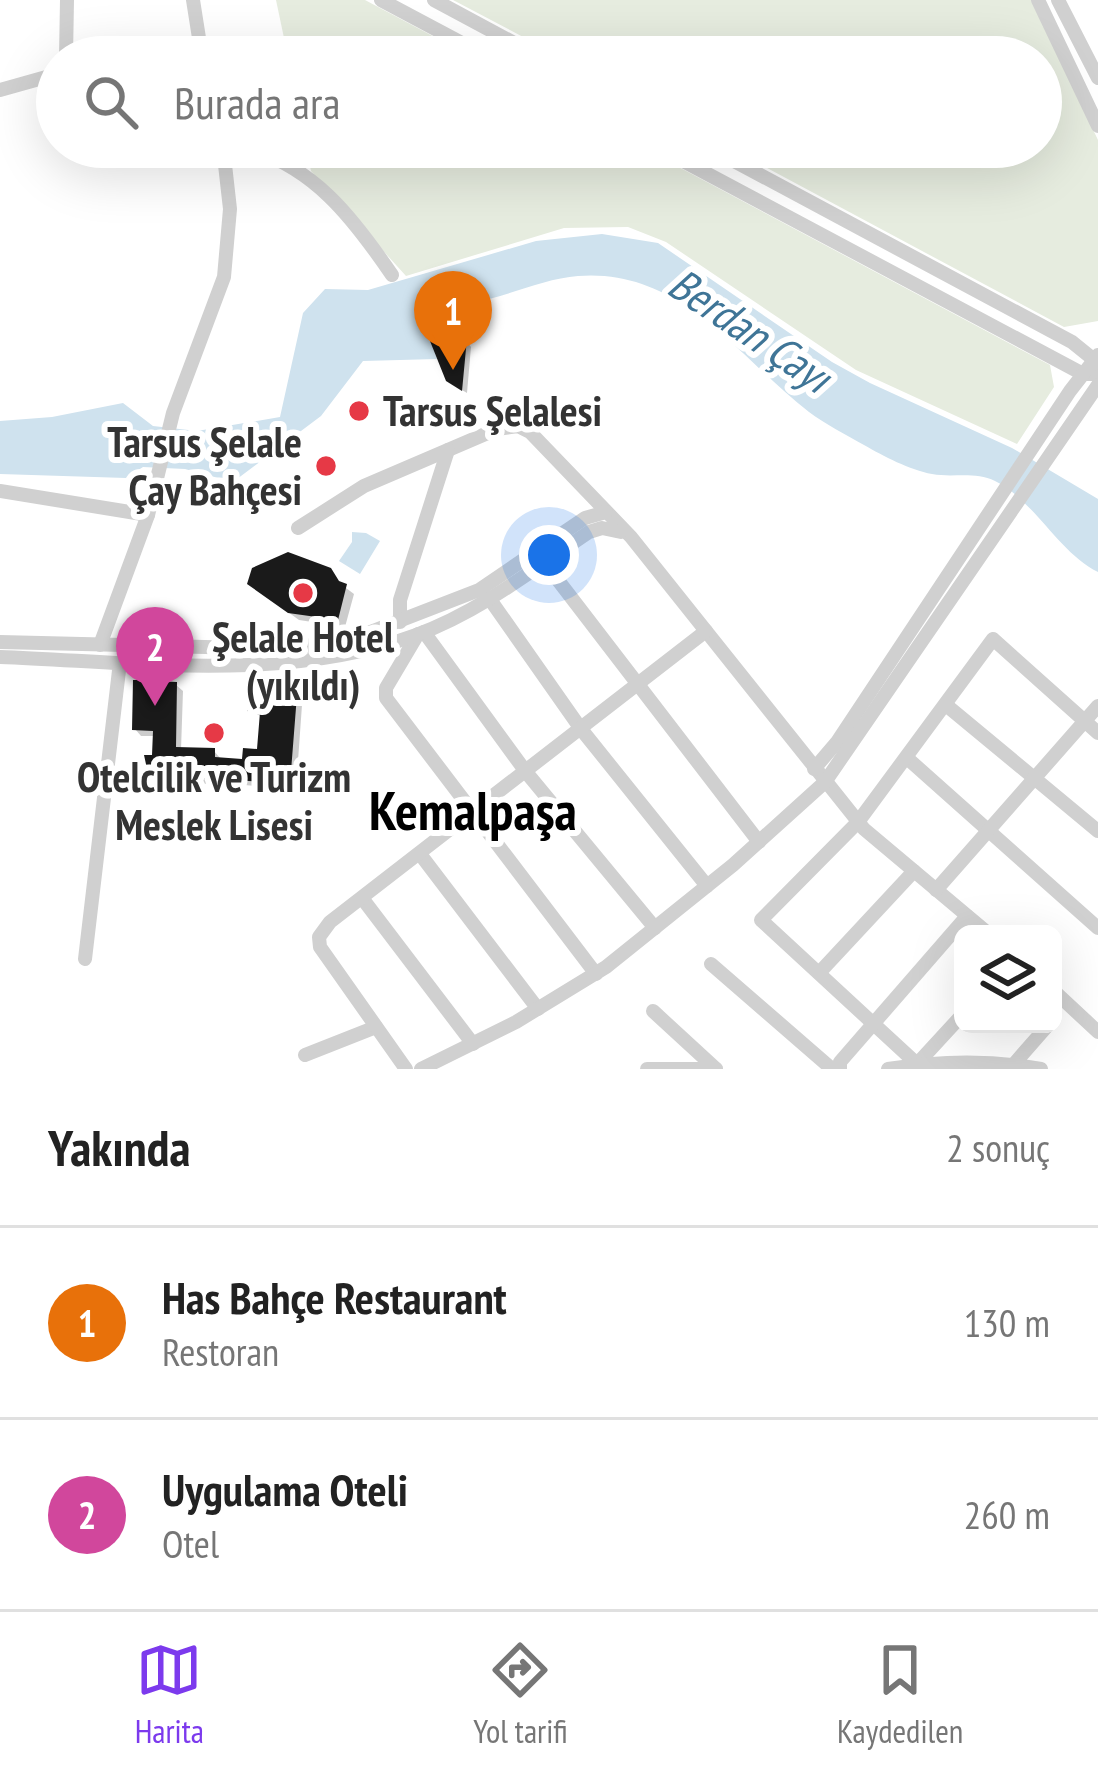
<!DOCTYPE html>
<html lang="tr">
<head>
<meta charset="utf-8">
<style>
  body { margin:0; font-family:"PT Sans Narrow",sans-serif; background:#f6f6f6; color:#222 }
  .controls { position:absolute; right:36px; bottom:36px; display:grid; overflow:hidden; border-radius:18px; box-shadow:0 12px 48px #0002 }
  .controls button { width:108px; height:108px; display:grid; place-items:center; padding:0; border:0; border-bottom:3px solid #e0e0e0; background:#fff; color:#222; font:60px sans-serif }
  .you { position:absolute; left:549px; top:555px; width:42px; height:42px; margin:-30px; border:9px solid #fff; border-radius:50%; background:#1a73e8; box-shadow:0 0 0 18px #1a73e833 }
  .badge { display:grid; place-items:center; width:78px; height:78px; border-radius:50%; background:#7c3aed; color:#fff; font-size:39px; font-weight:700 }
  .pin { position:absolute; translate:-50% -99px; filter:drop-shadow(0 3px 6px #0008) }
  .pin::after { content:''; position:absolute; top:63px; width:42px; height:36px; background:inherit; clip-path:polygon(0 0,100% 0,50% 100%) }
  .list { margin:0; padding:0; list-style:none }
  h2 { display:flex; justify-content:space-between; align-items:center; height:156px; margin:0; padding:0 48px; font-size:51px }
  h2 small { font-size:39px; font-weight:400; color:#767676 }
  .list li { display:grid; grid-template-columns:78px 1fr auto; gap:36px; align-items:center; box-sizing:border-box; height:192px; padding:0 48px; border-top:3px solid #e0e0e0 }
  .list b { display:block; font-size:45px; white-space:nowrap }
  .list p { margin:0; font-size:39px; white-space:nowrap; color:#767676 }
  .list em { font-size:39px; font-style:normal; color:#767676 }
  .icon { flex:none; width:66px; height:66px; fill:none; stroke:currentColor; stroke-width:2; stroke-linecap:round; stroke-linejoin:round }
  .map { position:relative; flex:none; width:1098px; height:1069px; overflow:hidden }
  .search { position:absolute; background:#fff; box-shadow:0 12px 48px #0002; left:36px; right:36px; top:36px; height:132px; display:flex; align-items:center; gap:30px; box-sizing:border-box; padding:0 42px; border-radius:66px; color:#767676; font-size:45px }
  .sheet { height:540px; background:#fff }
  nav { display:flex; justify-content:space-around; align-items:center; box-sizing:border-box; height:168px; border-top:3px solid #e0e0e0; background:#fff; font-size:33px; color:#767676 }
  nav a { display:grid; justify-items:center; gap:6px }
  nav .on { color:#7c3aed }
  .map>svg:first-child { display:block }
</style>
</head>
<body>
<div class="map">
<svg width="1098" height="1069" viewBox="0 0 1098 1069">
  <rect width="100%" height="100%" fill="#fff"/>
  <!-- green -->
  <g fill="#e6ecdf">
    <polygon points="276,0 365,0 472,57 288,57"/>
    <polygon points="453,0 1031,0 1098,140 1098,321 1064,327 728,147 1041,147 1041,57 561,57"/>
    <polygon points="306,147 641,147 1050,365 1054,387 1017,444 856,370 666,242 628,227 564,228 406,276 311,171"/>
  </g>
  <!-- water -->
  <g fill="#cfe2ee">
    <path d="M 602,234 L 658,243 L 832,362 L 870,383 L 1012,448 L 1098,499 L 1098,572 C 1059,553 1034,500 995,481 C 975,471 953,478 932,474 C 910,470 883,456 864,445 C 846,435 825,424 809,412 C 737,356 681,268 578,276 C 549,278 517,292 489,299 L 467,338 L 460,330 L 431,341 L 437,359 L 363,361 L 321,416 L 233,482 L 185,469 L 143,467 L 126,478 L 0,474 L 0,421 L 52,417 L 123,403 L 153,426 L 197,431 L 280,417 L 303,313 L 325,289 L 368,290 L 536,241 Z"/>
    <polygon points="352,532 366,533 380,541 360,574 339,561 352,542"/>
  </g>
  <!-- shadow -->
  <g fill="#0003">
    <polygon points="465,339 471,347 467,393 455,386"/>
    <polygon points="342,585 354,594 345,627 299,620 259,591"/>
    <polygon points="153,679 158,684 176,685 183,691 181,750 214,751 220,758 245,763 260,752 262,717 250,710 251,701 246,696 297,685 303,691 296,789 244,785 238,775 223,775 222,784 158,783 151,776 156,736 141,736 135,729"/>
  </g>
  <!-- building -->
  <g fill="#1a1a1a">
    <polygon points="460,329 467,338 462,391 446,381 430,341"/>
    <polygon points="288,552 331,568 339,581 347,584 338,620 288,613 247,584 252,568"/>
    <polygon points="142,675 154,676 154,681 177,682 176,747 215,748 215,757 242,759 243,748 257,749 260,712 247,711 248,697 243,697 245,678 298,682 290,784 235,780 236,770 217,770 217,779 149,778 144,755 152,755 153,731 132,730 133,680 141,680"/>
  </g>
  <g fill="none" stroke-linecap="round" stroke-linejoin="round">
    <!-- minor -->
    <g stroke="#d0d0d0" stroke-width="14">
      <polyline points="193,0 202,57"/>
      <polyline points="381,0 488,57"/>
      <polyline points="434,0 540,57"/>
      <polyline points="1038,0 1098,126"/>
      <polyline points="1058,0 1098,78"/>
      <polyline points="66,57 67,0"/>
      <polyline points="0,90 57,74"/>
      <path d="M 243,147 C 313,165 353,218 392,275"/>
      <polyline points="657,147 1083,374 1098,374"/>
      <polyline points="708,147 1072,342 1098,363"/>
      <polyline points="0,491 148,515"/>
      <polyline points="298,528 364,486 497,429 518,426 530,432 631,537 864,829 989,934"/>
      <polyline points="544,562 759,842"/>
      <polyline points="489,598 581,729 707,886"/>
      <polyline points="400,622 400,600 448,450"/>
      <polyline points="424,632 526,772 655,928"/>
      <polyline points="418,634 386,688 386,698 596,974"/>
      <polyline points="0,642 288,649 355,638 479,590 585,518 606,512"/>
      <polyline points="100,645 148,515 173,413 224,277 230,209 223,147"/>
      <path d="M 0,657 C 137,662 285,683 416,635 C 479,612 534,569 589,532 L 602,528 L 621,532"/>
      <polyline points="946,705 1098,831"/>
      <polyline points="907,758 1098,928"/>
      <polyline points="814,769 837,742 1070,391 1098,355"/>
      <polyline points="420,854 538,1009"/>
      <polyline points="936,890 1098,706"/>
      <polyline points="362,898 473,1044"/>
      <polyline points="85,959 120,662"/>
      <polyline points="711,964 832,1069"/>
      <polyline points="819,973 914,871"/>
      <polyline points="1053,990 1098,1032"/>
      <polyline points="653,1011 716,1069"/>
      <polyline points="963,1014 917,1064 761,920 858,822 993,639 1098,733"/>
      <polyline points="305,1055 376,1027"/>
      <polyline points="1014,1064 1049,1024"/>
      <polyline points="406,1069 320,947 319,937 330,922 706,631"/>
      <polyline points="421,1069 516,1022 606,967 733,865 825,782 1098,385"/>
      <polyline points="647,1069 716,1069"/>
      <polyline points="840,1069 840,1062 967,916"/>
      <path d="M 888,1069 C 937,1061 992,1060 1041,1069"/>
    </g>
  </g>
  <!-- markers -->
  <g fill="#e63946" stroke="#fff" stroke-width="4.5">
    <circle cx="359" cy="411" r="12"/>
    <circle cx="326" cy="466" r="12"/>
    <circle cx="303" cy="593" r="12"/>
    <circle cx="214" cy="733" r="12"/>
  </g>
  <g text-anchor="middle" stroke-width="12" stroke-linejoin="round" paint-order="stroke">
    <!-- poi labels -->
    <g font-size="42" font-weight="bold" fill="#333" stroke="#fff">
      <text x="383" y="426" text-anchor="start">Tarsus Şelalesi</text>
      <text x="302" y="457" text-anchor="end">Tarsus Şelale<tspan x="302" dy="48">Çay Bahçesi</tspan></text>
      <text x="303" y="652">Şelale Hotel<tspan x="303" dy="48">(yıkıldı)</tspan></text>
      <text x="214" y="792">Otelcilik ve Turizm<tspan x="214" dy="48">Meslek Lisesi</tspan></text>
    </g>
    <!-- water labels -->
    <g font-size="45" font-style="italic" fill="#3f7597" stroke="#fff">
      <text transform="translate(750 330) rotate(34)" y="16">Berdan Çayı</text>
    </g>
    <!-- district labels -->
    <g font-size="54" font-weight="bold" fill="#000" stroke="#fff">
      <text x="473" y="830">Kemalpaşa</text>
    </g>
  </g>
</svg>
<div class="controls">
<button><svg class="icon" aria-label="layers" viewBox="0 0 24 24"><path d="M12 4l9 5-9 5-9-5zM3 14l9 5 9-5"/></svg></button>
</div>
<div class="you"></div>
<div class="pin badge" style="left:453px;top:370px;background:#e8710a">1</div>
<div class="pin badge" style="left:155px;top:706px;background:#d1479c">2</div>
<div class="search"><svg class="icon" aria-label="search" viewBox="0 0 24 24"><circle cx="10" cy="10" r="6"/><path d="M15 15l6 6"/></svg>Burada ara</div>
</div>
<section class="sheet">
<h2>Yakında<small>2 sonuç</small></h2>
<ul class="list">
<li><span class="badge" style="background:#e8710a">1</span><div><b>Has Bahçe Restaurant</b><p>Restoran</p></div><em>130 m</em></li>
<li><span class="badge" style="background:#d1479c">2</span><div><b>Uygulama Oteli</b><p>Otel</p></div><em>260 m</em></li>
</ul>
</section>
<nav>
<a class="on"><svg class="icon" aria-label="map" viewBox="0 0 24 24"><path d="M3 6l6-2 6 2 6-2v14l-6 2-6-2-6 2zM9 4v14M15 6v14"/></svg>Harita</a>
<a><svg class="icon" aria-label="directions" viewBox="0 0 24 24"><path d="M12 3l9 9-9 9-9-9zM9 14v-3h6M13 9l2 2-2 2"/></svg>Yol tarifi</a>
<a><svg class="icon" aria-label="saved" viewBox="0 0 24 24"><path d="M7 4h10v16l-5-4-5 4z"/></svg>Kaydedilen</a>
</nav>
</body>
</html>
